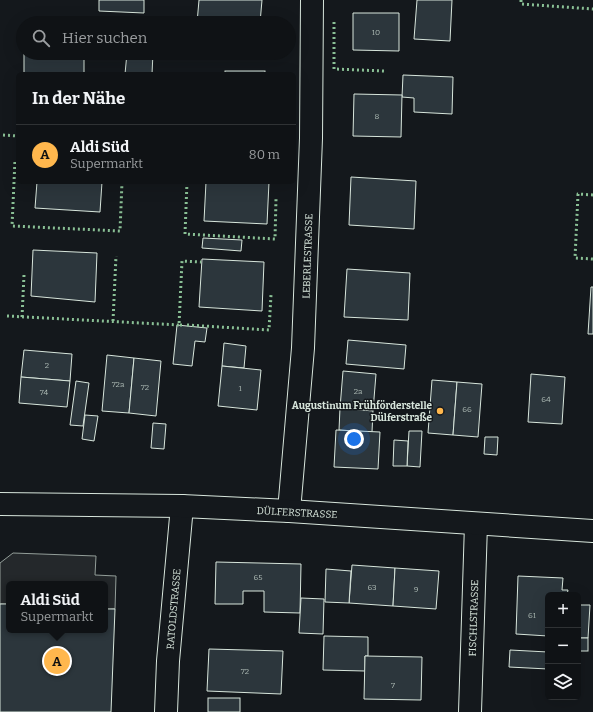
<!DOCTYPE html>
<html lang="de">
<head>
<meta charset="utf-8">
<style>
  body { margin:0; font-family:Bitter,serif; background:#1d2022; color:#f1f3f6 }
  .controls { position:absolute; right:12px; bottom:12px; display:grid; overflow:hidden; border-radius:6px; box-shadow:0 4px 16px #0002 }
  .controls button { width:36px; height:36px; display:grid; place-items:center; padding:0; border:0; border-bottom:1px solid #2f3234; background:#0f1215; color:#f1f3f6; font:20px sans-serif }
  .you { position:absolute; left:354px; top:439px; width:14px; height:14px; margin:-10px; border:3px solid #fff; border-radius:50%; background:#1a73e8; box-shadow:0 0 0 6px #1a73e833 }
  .badge { display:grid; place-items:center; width:26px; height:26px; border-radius:50%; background:#ffb74d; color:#111; font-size:13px; font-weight:700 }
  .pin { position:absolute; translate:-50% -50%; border:2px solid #fff; box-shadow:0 1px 4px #0006 }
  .popup { position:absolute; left:6px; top:581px; width:102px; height:52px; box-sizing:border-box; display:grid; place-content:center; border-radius:6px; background:#0f1215; filter:drop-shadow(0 1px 3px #0005); font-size:13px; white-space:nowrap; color:#9b9ea0 }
  .popup b { font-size:15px; color:#f1f3f6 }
  .popup::after { content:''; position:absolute; left:50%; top:100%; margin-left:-8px; border:8px solid transparent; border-top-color:#0f1215 }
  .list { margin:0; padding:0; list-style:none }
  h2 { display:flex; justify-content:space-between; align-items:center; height:52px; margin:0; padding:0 16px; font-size:17px }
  h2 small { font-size:13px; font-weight:400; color:#9b9ea0 }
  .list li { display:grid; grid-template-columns:26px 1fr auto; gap:12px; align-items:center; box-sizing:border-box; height:60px; padding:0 16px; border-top:1px solid #2f3234 }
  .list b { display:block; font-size:15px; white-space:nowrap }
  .list p { margin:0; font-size:13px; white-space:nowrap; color:#9b9ea0 }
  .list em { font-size:13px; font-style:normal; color:#9b9ea0 }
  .icon { flex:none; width:22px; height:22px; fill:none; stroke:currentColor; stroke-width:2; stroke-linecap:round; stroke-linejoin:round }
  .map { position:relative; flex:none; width:593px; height:712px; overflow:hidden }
  .search { position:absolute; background:#0f1215; box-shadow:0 4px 16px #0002; left:16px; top:16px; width:280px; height:44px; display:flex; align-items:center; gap:10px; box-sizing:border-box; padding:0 14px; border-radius:22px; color:#9b9ea0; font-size:15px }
  .panel { position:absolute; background:#0f1215; box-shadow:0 4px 16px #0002; left:16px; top:72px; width:280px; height:112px; border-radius:6px }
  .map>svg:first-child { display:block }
</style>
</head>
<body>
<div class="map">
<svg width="593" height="712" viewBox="0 0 593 712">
  <rect width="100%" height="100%" fill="#14181c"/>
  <!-- parking -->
  <polygon fill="#24282b" stroke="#939e99" points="13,553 96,556 95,575 116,576 115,609 105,609 105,584 9,584 9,604 0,604 0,563"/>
  <!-- building -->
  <g fill="#2c363c" stroke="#d8e6dc">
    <polygon points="99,0 144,0 144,13 99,11"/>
    <polygon points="199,0 262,0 260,23 197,23"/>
    <polygon points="417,0 452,0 450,41 414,39"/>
    <polygon points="353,13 399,13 399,51 353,50"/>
    <rect x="24" y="53" width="60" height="21"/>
    <polygon points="127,53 153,53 152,74 125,74"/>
    <rect x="225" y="71" width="40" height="3"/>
    <polygon points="403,75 453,77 452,114 414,112 414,98 402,97"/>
    <polygon points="354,94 402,95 401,137 353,136"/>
    <polygon points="351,177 416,181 414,229 349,225"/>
    <polygon points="37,182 102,182 100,212 35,208"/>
    <polygon points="206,182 269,182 267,224 204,221"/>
    <polygon points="203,238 242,240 241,251 202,248"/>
    <polygon points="33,250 97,253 95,302 31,296"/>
    <polygon points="202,259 264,262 262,311 199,307"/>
    <polygon points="347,269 410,273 408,320 344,317"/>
    <polygon points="591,287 593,287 593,334 588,334"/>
    <polygon points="177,325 207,328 205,342 195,341 192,366 173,364"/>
    <polygon points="348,340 406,345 404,369 346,364"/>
    <polygon points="224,343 246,346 244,368 222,366"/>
    <polygon points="24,350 72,354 70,381 21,377"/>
    <polygon points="107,355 134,358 129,413 102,411"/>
    <polygon points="134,358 161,361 156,416 129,413"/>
    <polygon points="222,366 261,370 257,410 218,406"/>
    <polygon points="343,371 376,374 373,411 340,408"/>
    <polygon points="531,374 565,377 562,424 528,422"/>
    <polygon points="21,377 70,381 67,407 19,403"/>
    <polygon points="432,380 457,382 453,435 428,433"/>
    <polygon points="76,381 89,383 83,426 70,425"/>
    <polygon points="457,382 482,384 478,437 453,435"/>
    <polygon points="340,408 373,411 372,432 339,430"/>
    <polygon points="85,415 98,416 94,441 82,439"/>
    <polygon points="153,423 166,424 164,449 151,448"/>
    <polygon points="336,430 380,432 378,469 334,467"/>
    <polygon points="409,431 422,431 420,467 407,466"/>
    <polygon points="485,437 498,437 497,455 484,454"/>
    <polygon points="394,440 408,441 407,466 393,466"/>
    <polygon points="216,562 301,564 300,613 264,612 264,591 243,591 243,604 215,604"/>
    <polygon points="352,565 395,568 393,606 349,603"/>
    <polygon points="395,568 439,571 436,609 393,606"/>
    <polygon points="326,569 351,571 349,603 325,602"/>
    <polygon points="518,576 563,578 562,590 568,590 567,595 548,595 548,636 516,634"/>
    <polygon points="301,598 324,599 323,634 299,633"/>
    <polygon points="0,604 9,604 9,630 105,630 105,609 115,609 111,712 0,712"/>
    <polygon points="578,605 590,605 588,638 578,638"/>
    <polygon points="324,636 368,637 368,656 365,656 365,671 323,670"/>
    <rect x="578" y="638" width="10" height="13"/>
    <polygon points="209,649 283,651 281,694 207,691"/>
    <polygon points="510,650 548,652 548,669 509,667"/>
    <polygon points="365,656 422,657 421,700 364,699"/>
    <rect x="208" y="698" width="32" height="14"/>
  </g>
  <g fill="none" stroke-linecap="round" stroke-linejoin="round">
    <defs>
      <g id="minor">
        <polyline points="289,511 303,348 311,138 312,0"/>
        <polyline points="166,712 168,661 182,506"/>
        <polyline points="470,712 476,524"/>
      </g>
      <polyline id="major" points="0,504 182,506 289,511 593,531"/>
    </defs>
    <!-- minor casing -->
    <use href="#minor" stroke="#d8e6dc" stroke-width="24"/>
    <!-- major casing -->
    <use href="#major" stroke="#d8e6dc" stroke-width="24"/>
    <!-- minor -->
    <use href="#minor" stroke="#14181c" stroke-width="22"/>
    <!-- major -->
    <use href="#major" stroke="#14181c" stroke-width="22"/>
    <!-- hedge -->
    <g stroke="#8ac095" stroke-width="3" stroke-dasharray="2 3" stroke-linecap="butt">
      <polyline points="521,0 521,4 593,9"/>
      <polyline points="334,22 334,69 384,71"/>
      <polyline points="3,135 18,136"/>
      <polyline points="18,160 15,160 12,226 120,231 122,182"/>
      <polyline points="187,182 185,234 275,239 276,199"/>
      <polyline points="593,195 578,194 575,258 593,259"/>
      <polyline points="7,316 179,325"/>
      <polyline points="22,317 24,275"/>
      <polyline points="113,321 116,256"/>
      <polyline points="182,325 179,325 182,261 201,262"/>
      <polyline points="187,325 269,330 271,295"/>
    </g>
  </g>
  <!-- markers -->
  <circle fill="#ffb74d" stroke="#14181c" stroke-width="1.5" cx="440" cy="411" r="4"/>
  <g text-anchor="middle" stroke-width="3" stroke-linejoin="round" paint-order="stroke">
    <!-- number labels -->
    <g font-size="8" fill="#adbab4">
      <text x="376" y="35">10</text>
      <text x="377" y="119">8</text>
      <text x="47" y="368">2</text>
      <text x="118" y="387">72a</text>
      <text x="145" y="390">72</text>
      <text x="240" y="391">1</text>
      <text x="358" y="394">2a</text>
      <text x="44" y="395">74</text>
      <text x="546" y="402">64</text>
      <text x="467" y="412">66</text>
      <text x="258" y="580">65</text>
      <text x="372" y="590">63</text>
      <text x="416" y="592">9</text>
      <text x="532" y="618">61</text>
      <text x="245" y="674">72</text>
      <text x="393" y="688">7</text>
    </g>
    <!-- street labels -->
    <g font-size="10" fill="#d8e6dc" stroke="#14181c">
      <text transform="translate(307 256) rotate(-88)" y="4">LEBERLESTRASSE</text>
      <text transform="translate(297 512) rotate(3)" y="4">DÜLFERSTRASSE</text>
      <text transform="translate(173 609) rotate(-85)" y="4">RATOLDSTRASSE</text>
      <text transform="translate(473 618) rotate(-88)" y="4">FISCHLSTRASSE</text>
    </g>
    <!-- poi labels -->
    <g font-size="10" font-weight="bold" fill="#d8e6dc" stroke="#14181c" text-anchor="end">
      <text x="432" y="409">Augustinum Frühförderstelle<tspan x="432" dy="12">Dülferstraße</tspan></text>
    </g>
  </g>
</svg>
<div class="controls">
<button>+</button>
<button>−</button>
<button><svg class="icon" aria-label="layers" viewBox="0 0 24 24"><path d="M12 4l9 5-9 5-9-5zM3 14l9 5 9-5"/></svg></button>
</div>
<div class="you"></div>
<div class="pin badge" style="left:57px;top:661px">A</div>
<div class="popup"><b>Aldi Süd</b>Supermarkt</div>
<div class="search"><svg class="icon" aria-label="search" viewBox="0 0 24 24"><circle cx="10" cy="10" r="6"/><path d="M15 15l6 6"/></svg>Hier suchen</div>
<section class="panel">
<h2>In der Nähe<small></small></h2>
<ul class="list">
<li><span class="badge">A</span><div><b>Aldi Süd</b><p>Supermarkt</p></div><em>80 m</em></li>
</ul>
</section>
</div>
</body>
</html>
